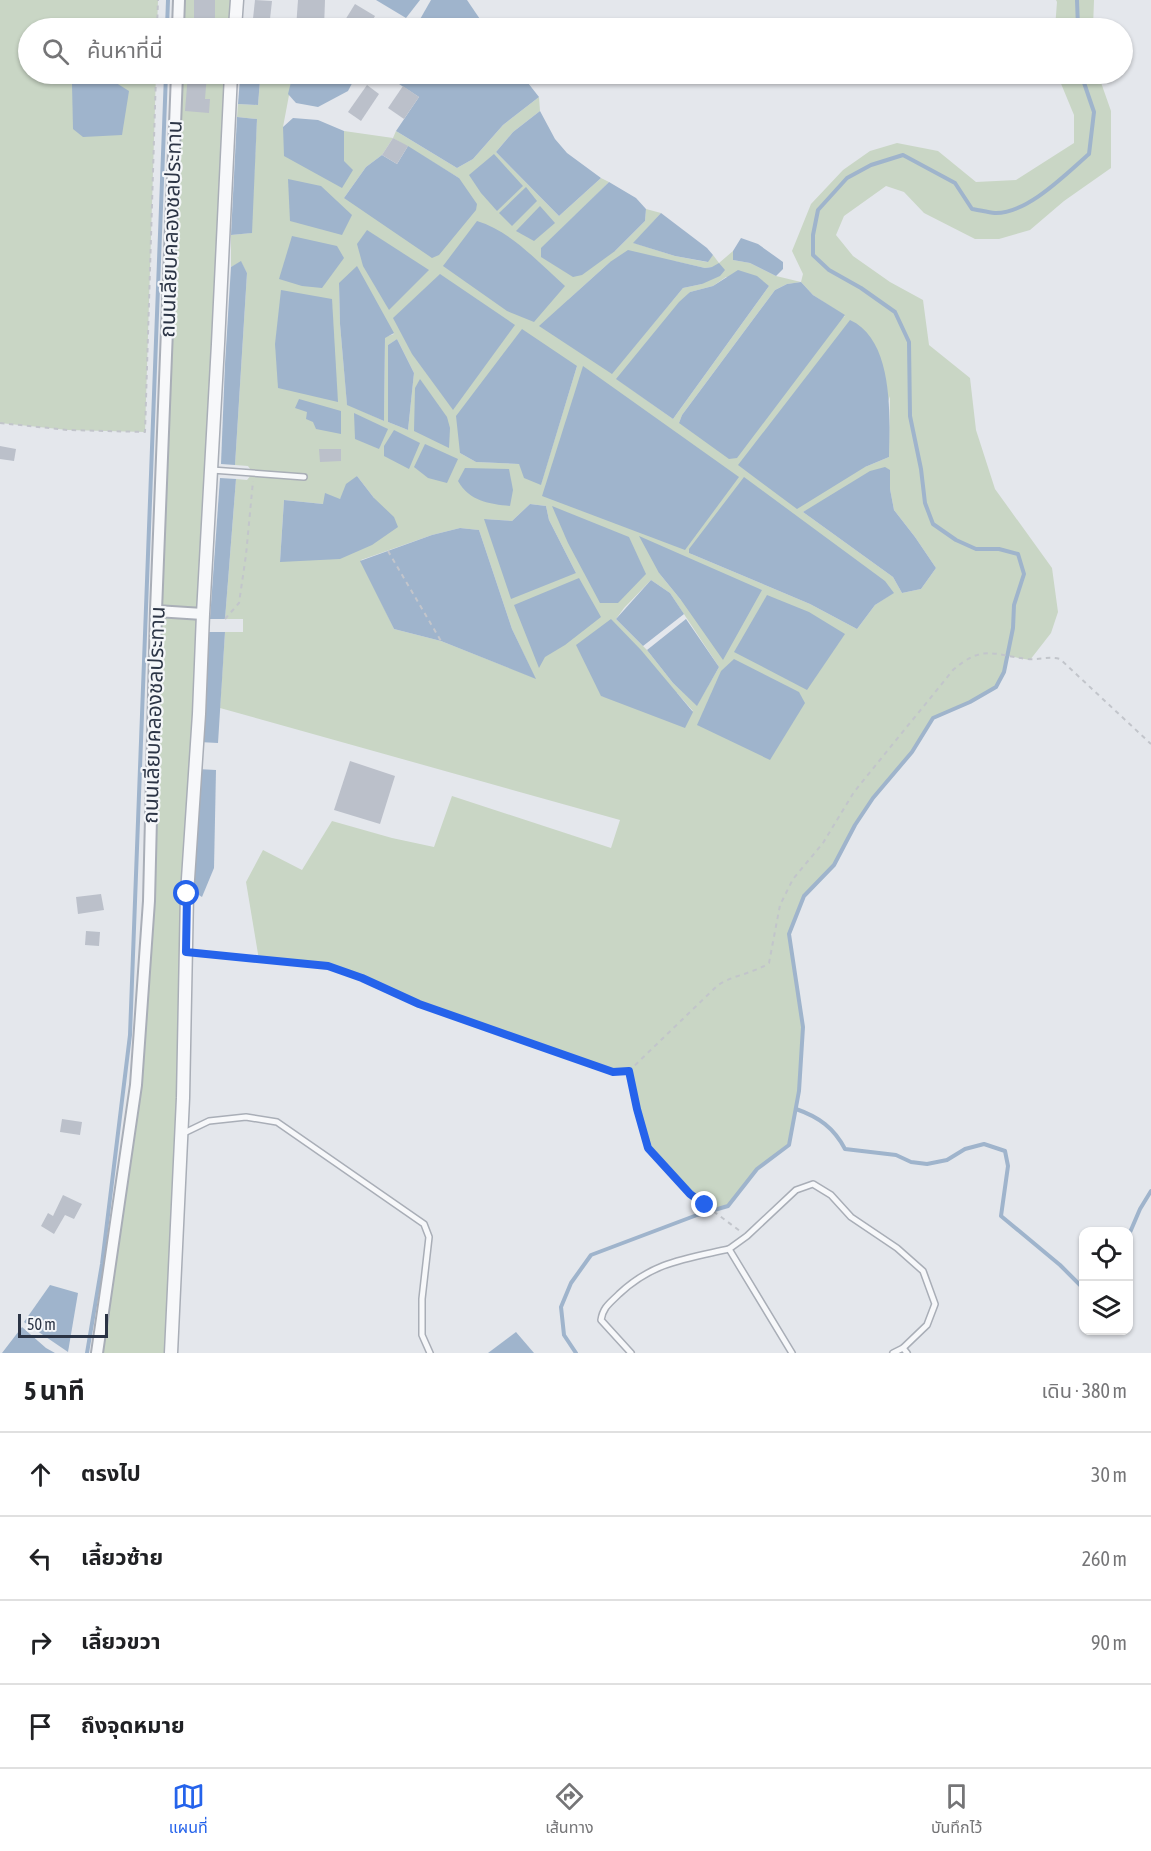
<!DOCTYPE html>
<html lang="th">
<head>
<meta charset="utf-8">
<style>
  body { margin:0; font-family:"Asap Condensed","Noto Sans Thai",sans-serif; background:#f6f6f6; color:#202124 }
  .controls { position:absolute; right:18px; bottom:18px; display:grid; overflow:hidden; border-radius:12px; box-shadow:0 2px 4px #0004 }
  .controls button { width:54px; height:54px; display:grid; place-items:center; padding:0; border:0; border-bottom:2px solid #e0e0e0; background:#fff; color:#202124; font:30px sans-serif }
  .scale { position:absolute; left:18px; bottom:15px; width:90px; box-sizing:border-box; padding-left:6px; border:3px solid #2b3445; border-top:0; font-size:16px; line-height:21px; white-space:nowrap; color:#2b3445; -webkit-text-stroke:4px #f4f6f9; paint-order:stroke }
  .stop { position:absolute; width:18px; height:18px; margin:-14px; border:4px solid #2563eb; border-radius:50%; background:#fff }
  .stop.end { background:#2563eb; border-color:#fff; box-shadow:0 2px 6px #0008 }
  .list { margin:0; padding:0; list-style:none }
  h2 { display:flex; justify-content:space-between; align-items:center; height:78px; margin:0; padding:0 24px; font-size:26px }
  h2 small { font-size:20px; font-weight:400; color:#757577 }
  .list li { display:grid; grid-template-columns:39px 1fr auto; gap:18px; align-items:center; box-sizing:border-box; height:84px; padding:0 24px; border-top:2px solid #e0e0e0 }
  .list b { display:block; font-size:22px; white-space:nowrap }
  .list em { font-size:20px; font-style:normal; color:#757577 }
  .icon { flex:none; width:33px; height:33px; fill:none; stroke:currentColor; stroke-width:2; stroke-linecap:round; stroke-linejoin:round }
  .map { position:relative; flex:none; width:1151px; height:1353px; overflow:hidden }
  .search { position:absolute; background:#fff; box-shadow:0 2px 4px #0004; left:18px; right:18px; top:18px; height:66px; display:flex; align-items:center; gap:15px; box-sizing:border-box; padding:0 21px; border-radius:33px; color:#757577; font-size:22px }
  .sheet { height:414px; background:#fff }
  nav { display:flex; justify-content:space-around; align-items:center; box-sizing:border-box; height:84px; border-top:2px solid #e0e0e0; background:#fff; font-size:16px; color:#757577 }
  nav a { display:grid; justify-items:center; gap:3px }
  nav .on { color:#2563eb }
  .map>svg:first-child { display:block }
</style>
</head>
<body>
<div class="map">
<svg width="1151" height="1353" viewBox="0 0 1151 1353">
  <rect width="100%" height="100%" fill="#e4e7ec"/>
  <!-- green -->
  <g fill="#c9d6c5" fill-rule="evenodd">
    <polygon points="0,0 158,0 157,28 28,28 28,74 156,74 145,432 68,430 0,423"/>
    <polygon points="179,0 237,0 235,28 178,28"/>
    <polygon points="1056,0 1094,0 1093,28 1055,28 1057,2"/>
    <polygon points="176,74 231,74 209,462 197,610 157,611"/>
    <path d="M 273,74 L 293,74 L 283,127 L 344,161 L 344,131 L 393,138 L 396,131 L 457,168 L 473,159 L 503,125 L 539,97 L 540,111 L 513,132 L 496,152 L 559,216 L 601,178 L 609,182 L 542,248 L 615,251 L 645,221 L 646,209 L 661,213 L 634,243 L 675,256 L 707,262 L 713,255 L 719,263 L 733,251 L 733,260 L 750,263 L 776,276 L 801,282 L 803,274 L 792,251 L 811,204 L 843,170 L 870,151 L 897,143 L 938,151 L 976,182 L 1016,180 L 1074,143 L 1074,115 L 1057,74 L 1098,74 L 1111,111 L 1111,168 L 1064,201 L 1030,230 L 999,239 L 975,239 L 924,213 L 904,192 L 886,186 L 844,216 L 836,235 L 853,256 L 890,282 L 923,300 L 929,345 L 970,378 L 976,430 L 995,489 L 1052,568 L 1058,612 L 1051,633 L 1030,660 L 1008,656 L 1004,672 L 996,687 L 970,702 L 933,718 L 912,752 L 873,798 L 855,825 L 834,865 L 804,896 L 789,934 L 803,1027 L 799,1091 L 789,1145 L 757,1169 L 728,1206 L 713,1210 L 690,1194 L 648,1148 L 637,1109 L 629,1071 L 613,1072 L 419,1004 L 362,978 L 328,966 L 259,960 L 246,882 L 263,850 L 302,870 L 332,821 L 392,838 L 434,847 L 452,796 L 611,848 L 620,820 L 220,708 L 225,632 L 243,632 L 243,619 L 225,619 L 236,479 L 247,480 L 253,473 L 248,466 L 235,465 L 247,273 L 241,262 L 231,267 L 231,235 L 251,233 L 257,119 L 237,117 L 238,104 L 258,105 L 260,80 ZM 393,138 L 459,178 L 344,198 L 366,167 L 382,155 ZM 674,261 L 705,268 L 712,267 L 702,284 L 683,288 L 612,373 L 568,300 L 610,262 ZM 726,277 L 769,286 L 673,419 L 617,379 L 690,292 L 713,286 ZM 801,282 L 813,295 L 845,316 L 679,423 L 682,415 L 775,290 L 787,284 ZM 339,283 L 394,334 L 385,337 L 384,421 L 347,404 L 340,324 ZM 397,339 L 414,373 L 408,430 L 388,422 L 388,345 ZM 577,366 L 541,484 L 519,464 L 476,462 L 460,453 ZM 890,396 L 889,457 L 865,467 ZM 890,470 L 890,489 L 894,510 L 915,537 L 936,568 L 921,589 L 902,593 L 893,577 L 803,512 ZM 357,476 L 374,498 L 280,562 L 284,500 L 323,504 L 340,499 ZM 530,504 L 546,506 L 549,520 L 576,573 L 485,519 L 512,521 ZM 460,528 L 479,530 L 512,629 L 535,678 L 441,641 L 394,629 L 361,560 L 432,535 ZM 689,553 L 893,593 L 875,605 L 857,629 L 810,604 ZM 659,573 L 762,590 L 681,600 ZM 651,580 L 670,593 L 719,667 L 697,705 L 673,683 L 647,650 L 616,619 L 624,608 ZM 677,693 L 693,711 L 601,696 Z"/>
    <polygon points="157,612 197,612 171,1353 97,1353 136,1085"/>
  </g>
  <!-- water -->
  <g fill="#9fb4cc">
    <polygon points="376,0 420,0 406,18"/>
    <polygon points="431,0 467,0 486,28 415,28"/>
    <polygon points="293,74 357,74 348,91 318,107 296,103 288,94"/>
    <polygon points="403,74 521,74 539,97 503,125 473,159 457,168 396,131 419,97 399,84"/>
    <polygon points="240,79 260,80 258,105 238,104"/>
    <polygon points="113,81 129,91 122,135 83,137 73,129 72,84"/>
    <polygon points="540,111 555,139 567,153 601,178 559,216 496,152 513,132"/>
    <polygon points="237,117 257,119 252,233 231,235"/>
    <polygon points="293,118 318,120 344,131 344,161 353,170 342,188 284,156 283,127"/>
    <polygon points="408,146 459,178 477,204 476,210 439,255 432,258 344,198 366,167 382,155 397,164"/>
    <polygon points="494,154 523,186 497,211 481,193 469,175"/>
    <polygon points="288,179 321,186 352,215 342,235 290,221"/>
    <polygon points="609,182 636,198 646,209 645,221 615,251 582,275 573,277 541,257 541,248"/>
    <polygon points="526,187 537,201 512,226 499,213"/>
    <polygon points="540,206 555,223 534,241 516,231"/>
    <polygon points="661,213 707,248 713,255 708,262 675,256 633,243"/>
    <path d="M 477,221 C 511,231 539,263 565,286 L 534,322 L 507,311 L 443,266 Z"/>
    <polygon points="367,230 429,270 389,310 363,266 357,244"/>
    <polygon points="292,236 337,246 344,258 322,288 302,286 279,279"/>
    <polygon points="741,238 758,244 783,262 783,269 776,276 750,263 733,260 733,251"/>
    <polygon points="628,250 705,268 712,267 719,263 725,270 720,276 702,284 683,288 612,374 539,326 610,262"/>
    <polygon points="241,261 247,273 235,465 221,464 225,364 231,267"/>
    <polygon points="357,266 394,333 385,338 384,421 347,405 340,324 339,283"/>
    <polygon points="738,270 757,276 769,286 673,419 616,379 679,302 690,292 713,286"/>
    <polygon points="440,274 515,325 453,410 412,354 393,318"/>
    <polygon points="801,282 813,295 845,315 737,458 729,459 679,423 682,415 775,290 787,284"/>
    <polygon points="281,290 332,299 338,402 278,388 275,344"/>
    <path d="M 850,320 C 894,340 890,416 889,457 L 865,467 L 797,509 L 738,465 Z"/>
    <polygon points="522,329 577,366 541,485 524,478 519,464 476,462 460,453 456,416"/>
    <polygon points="397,339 414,373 408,430 388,422 388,345"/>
    <polygon points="583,366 739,477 685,550 542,496"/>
    <polygon points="420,379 447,417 450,428 449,448 414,431 415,388"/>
    <polygon points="299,399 341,411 341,434 316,429 313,422 306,419 307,412 295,408"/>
    <polygon points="354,413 388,429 379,449 355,439"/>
    <polygon points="394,430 420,443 409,469 384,456 384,446"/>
    <polygon points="425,444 458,459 447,483 428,478 414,467"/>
    <polygon points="885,467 890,470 890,489 894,510 915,537 936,568 921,589 902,593 893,577 803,512 870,471"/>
    <path d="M 465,468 L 509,469 L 513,490 L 510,506 C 489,504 469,501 458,481 Z"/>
    <polygon points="357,476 374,498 394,517 398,527 372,545 340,559 280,562 284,500 323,504 325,493 340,499 346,484"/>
    <polygon points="744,477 885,581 894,593 875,605 857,629 810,604 689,553 689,549"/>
    <polygon points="220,478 236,479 225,619 210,619"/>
    <polygon points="530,504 546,506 549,520 576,573 511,599 484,519 512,521"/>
    <polygon points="552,506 629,537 646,574 618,603 600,603 568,543"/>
    <polygon points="460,528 479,530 512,629 536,679 441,641 394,629 360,561 432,535"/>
    <polygon points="639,536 762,590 723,660 681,600 659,573"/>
    <polygon points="579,578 601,617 565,645 545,657 539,668 514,605"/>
    <polygon points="651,580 670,593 684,614 643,646 616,619"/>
    <polygon points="767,595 809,612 845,634 807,690 734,652"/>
    <polygon points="611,619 641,650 693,712 685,728 601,696 576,645"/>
    <polygon points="686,619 719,667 697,706 673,683 647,650"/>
    <polygon points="208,632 225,632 218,743 199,742"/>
    <polygon points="734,659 799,692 805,703 770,760 697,725 721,671"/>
    <polygon points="197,769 216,770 214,868 202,897 194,892"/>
    <polygon points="50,1285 78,1293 68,1352 24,1322"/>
    <polygon points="22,1327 46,1348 55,1353 2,1353"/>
    <polygon points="516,1332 534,1353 488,1353"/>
  </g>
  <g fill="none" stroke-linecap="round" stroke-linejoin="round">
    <!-- stream -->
    <g stroke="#9fb4cc" stroke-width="4">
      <polyline points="1077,0 1078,28"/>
      <polyline points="167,28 168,0"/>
      <path d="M 796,1109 C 819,1117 834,1128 845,1149 L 896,1155 L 911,1162 L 927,1164 L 947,1160 L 965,1149 L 984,1144 L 1005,1151 L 1008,1166 L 1001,1216 L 1060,1265 L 1084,1289"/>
      <polyline points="1128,1237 1140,1209 1151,1191"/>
      <polyline points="87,1353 102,1264 130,1035 166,74"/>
      <path d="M 576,1353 L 564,1335 L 561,1307 L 571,1283 L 591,1255 L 697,1215 L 728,1206 L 757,1169 L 789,1145 L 799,1091 L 803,1027 L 789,934 L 804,896 L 834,865 L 855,825 L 873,798 L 912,752 L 933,718 L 970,702 L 996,687 L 1004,672 L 1013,628 L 1014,605 L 1024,574 L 1018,554 L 999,549 L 976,549 L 956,540 L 933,524 L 925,503 L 921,469 L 910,416 L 909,342 L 895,312 L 861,288 L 829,270 L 813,255 L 813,235 L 818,210 L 847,178 L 871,165 L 903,155 L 955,183 L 972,209 C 979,210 987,212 995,213 C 1027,214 1066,174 1089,154 L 1094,112 L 1081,74"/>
    </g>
  </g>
  <!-- building -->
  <g fill="#bbc0ca">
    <polygon points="194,0 215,0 215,22 194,21"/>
    <polygon points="255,0 272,1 269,28 252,28"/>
    <polygon points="298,0 325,0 324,28 296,28"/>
    <polygon points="355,4 375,16 368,28 348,28 342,25"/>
    <polygon points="188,74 207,74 205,99 210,99 209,113 185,111"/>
    <polygon points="367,85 379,94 361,121 348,112"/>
    <polygon points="403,86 419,97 404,119 388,108"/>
    <polygon points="393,138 408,146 397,164 382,155"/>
    <polygon points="0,446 16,449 14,461 0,459"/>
    <polygon points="319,449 341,449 341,461 320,462"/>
    <polygon points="350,761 395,776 380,824 334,810"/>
    <polygon points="101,894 104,910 78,914 76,897"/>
    <polygon points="86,931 100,932 99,946 85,945"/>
    <polygon points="62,1119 82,1122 80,1135 60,1132"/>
    <polygon points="63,1195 82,1204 74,1219 65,1215 54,1234 41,1226 48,1213 53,1216"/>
  </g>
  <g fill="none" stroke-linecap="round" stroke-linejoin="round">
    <defs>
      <g id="service">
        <polyline points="212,470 304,477"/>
        <polyline points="182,1134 209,1121 246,1117 277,1122 424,1224 429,1237 422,1299 422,1335 430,1353"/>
        <path d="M 631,1353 L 601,1320 C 603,1307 610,1303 619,1294 C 653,1262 685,1259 729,1249"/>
        <polyline points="792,1353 729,1249 747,1236 796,1190 813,1184 831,1195 851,1217 897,1248 923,1271 935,1304 927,1325 903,1348"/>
        <polyline points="893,1353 903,1348 907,1353"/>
      </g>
      <g id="minor">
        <polyline points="178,28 179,0"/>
        <polyline points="156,611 203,614"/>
        <polyline points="97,1353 136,1085 149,901 156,611 177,74"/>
      </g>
      <g id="tertiary">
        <polyline points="235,28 237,0"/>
        <polyline points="171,1353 183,1098 187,894 199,714 203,614 218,344 231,74"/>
      </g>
    </defs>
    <!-- service casing -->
    <use href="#service" stroke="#a9aeb7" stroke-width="8"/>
    <!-- minor casing -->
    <use href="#minor" stroke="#a9aeb7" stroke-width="14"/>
    <!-- tertiary casing -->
    <use href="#tertiary" stroke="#a9aeb7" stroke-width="15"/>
    <!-- path -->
    <g stroke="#c2c5cb" stroke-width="2" stroke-dasharray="4.5 4.5" stroke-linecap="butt">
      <polyline points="157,28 158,0"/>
      <polyline points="0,423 68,430 145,432 156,74"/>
      <polyline points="388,551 441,641"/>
      <polyline points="225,619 239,603 246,555 253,481"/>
      <path d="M 198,954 L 328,966 L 362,978 L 419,1004 L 613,1072 L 629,1071 L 718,985 C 736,974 752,974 769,963 L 780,905 L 793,879 L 823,843 L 854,792 L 953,670 C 983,644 993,655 1028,659 C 1039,660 1049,656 1060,659 L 1151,744"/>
      <polyline points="629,1071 637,1109 648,1148 690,1194 740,1231"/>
    </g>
    <!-- service -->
    <use href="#service" stroke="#f7f8fa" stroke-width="5"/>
    <!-- minor -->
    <use href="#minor" stroke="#f7f8fa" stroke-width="10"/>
    <!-- tertiary -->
    <use href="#tertiary" stroke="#f7f8fa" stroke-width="12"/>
  </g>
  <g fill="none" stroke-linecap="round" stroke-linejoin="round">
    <!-- route -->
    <polyline stroke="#2563eb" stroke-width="8" points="187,894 186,952 328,966 362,978 419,1004 613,1072 629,1071 637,1109 648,1148 690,1194 705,1205"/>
  </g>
  <g text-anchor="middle" stroke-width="4.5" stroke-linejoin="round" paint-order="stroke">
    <!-- street labels -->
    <g font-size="21" fill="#2b3445" stroke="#f4f6f9">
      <text transform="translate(171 229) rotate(-88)" y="7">ถนนเลียบคลองชลประทาน</text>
      <text transform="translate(154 715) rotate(-88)" y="7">ถนนเลียบคลองชลประทาน</text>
    </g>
  </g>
</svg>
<div class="controls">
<button><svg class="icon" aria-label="locate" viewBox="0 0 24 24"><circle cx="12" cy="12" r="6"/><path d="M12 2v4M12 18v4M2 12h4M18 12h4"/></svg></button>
<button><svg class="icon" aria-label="layers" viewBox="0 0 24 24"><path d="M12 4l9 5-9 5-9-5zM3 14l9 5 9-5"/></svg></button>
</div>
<div class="scale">50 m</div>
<div class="stop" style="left:187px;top:894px"></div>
<div class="stop end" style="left:705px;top:1205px"></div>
<div class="search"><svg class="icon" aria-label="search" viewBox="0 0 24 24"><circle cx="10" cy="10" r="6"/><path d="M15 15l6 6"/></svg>ค้นหาที่นี่</div>
</div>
<section class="sheet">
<h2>5 นาที<small>เดิน · 380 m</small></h2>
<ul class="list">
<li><svg class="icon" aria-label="ahead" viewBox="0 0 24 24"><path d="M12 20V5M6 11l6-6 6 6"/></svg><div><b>ตรงไป</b></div><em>30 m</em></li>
<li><svg class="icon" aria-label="left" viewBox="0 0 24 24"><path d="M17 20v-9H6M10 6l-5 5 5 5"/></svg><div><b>เลี้ยวซ้าย</b></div><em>260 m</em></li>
<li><svg class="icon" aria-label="right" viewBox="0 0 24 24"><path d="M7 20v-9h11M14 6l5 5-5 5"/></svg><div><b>เลี้ยวขวา</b></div><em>90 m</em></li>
<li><svg class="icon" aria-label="arrive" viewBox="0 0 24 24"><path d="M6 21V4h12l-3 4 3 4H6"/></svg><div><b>ถึงจุดหมาย</b></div></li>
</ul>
</section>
<nav>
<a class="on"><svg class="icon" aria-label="map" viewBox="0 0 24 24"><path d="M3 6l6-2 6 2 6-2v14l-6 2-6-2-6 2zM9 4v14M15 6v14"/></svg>แผนที่</a>
<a><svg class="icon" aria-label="directions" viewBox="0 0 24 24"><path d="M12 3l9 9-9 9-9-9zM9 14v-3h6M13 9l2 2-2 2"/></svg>เส้นทาง</a>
<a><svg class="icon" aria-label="saved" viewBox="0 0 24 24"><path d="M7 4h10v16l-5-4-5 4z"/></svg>บันทึกไว้</a>
</nav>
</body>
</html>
